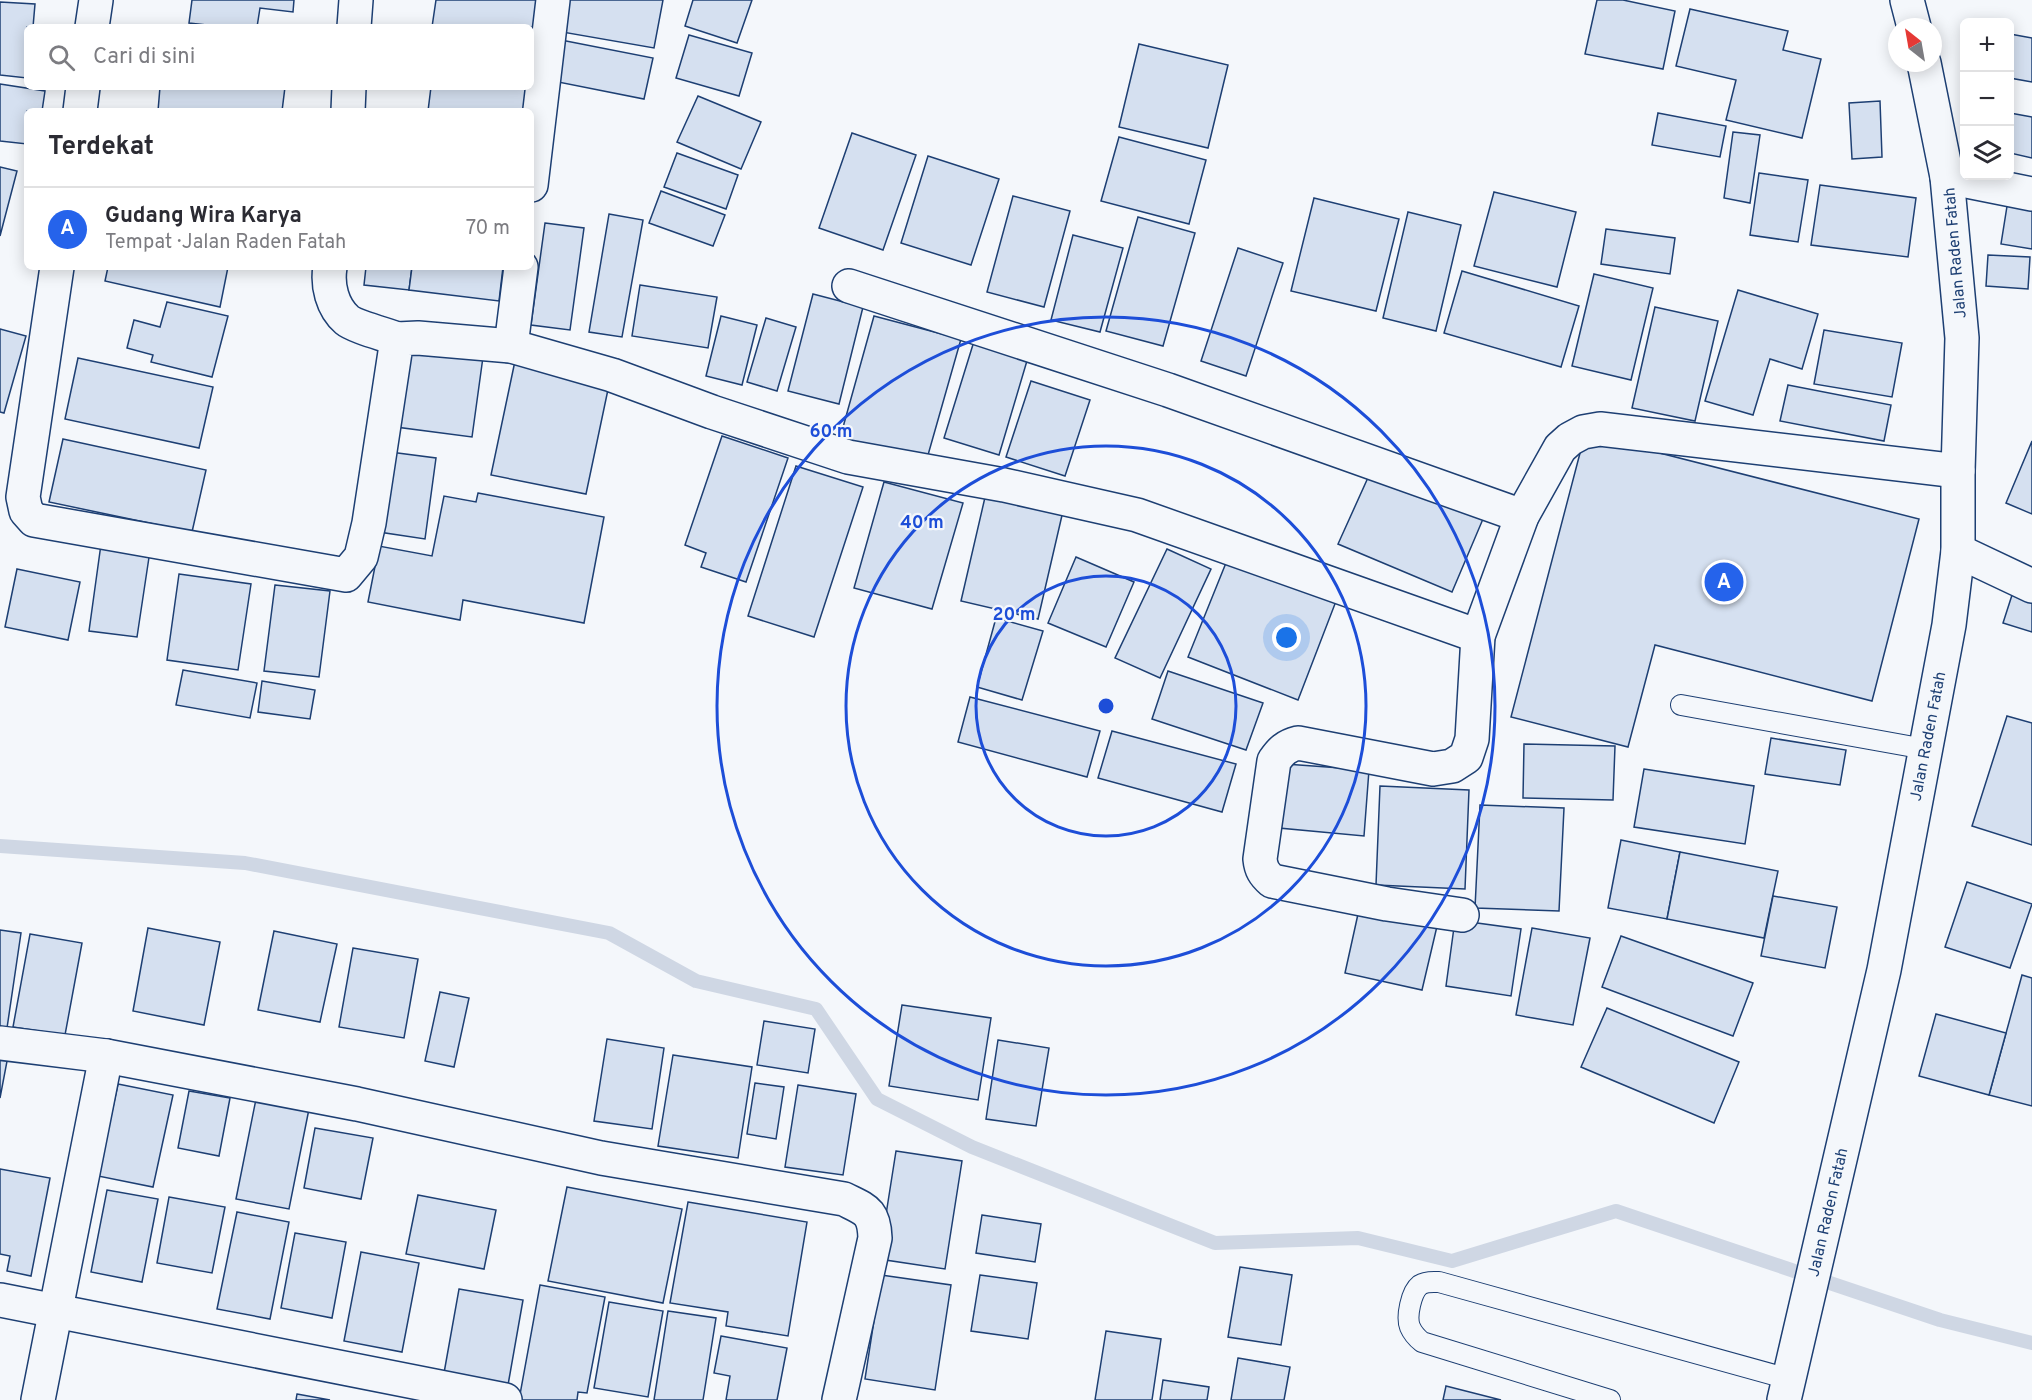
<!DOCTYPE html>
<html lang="id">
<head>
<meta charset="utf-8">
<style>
  body { margin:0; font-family:Overpass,sans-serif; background:#f7f7f7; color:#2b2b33 }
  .controls { position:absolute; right:18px; top:18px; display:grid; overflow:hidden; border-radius:9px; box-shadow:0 3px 15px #0003 }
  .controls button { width:54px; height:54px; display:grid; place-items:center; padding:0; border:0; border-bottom:2px solid #e1e1e2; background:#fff; color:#2b2b33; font:30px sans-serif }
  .compass { position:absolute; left:1888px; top:18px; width:54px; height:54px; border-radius:50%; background:#fff; box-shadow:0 3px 15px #0003; rotate:329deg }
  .you { position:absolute; left:1287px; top:638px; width:21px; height:21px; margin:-15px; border:4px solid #fff; border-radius:50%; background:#1a73e8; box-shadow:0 0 0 9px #1a73e833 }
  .badge { display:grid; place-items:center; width:39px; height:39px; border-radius:50%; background:#2563eb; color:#fff; font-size:20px; font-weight:700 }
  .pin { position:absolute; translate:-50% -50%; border:3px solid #fff; box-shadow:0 2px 6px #0006 }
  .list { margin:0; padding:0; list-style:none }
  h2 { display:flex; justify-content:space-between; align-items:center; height:78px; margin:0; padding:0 24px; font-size:26px }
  h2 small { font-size:20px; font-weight:400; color:#7c7c81 }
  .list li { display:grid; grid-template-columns:39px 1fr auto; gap:18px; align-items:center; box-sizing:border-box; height:84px; padding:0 24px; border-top:2px solid #e1e1e2 }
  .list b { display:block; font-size:22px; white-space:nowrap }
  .list p { margin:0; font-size:20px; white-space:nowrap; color:#7c7c81 }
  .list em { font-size:20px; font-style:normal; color:#7c7c81 }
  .icon { flex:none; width:33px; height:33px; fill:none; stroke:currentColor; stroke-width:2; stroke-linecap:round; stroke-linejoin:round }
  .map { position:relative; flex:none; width:2032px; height:1400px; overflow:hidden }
  .search { position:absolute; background:#fff; box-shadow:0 3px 15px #0003; left:24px; top:24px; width:510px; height:66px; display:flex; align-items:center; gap:15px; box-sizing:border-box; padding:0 21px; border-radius:9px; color:#7c7c81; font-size:22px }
  .panel { position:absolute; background:#fff; box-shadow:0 3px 15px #0003; left:24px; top:108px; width:510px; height:162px; border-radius:9px }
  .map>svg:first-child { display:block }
</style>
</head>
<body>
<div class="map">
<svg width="2032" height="1400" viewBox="0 0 2032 1400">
  <rect width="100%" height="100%" fill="#f4f7fb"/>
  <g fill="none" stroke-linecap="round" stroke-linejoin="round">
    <!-- stream -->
    <polyline stroke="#cfd7e4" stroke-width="14" points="0,846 245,863 609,933 696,981 816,1009 877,1099 972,1147 1215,1243 1358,1238 1452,1261 1616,1211 1940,1320 2032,1343"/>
  </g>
  <!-- building -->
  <g fill="#d5e0f0" stroke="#1d3f73" stroke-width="1.5">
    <polygon points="192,0 294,0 293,12 260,8 257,27 225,27 189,23"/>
    <polygon points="436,0 538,0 531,63 531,27 432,27"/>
    <polygon points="567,0 663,0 654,48 562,32"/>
    <polygon points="693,0 752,0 737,43 685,26"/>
    <polygon points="1597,0 1623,0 1675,11 1663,69 1585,54"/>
    <polygon points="0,2 35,4 33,27 27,27 27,78 0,75"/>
    <polygon points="1690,9 1788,31 1783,50 1821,59 1802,138 1726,120 1736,80 1676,66"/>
    <polygon points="2010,34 2032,38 2032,82 2010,78"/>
    <polygon points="689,35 752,53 739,96 676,78"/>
    <polygon points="561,40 653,58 644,99 553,81"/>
    <polygon points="1139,44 1228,65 1208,148 1119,127"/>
    <polygon points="0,84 45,91 42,111 27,111 27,144 0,141"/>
    <polygon points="160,87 285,87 282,111 158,111"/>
    <polygon points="431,87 528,87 525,111 428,111"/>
    <polygon points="698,96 761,122 741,169 677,142"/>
    <polygon points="1880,101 1882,157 1852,159 1849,103"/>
    <polygon points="1658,113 1726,126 1720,157 1652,145"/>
    <polygon points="2010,113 2032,117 2032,158 2010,153"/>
    <polygon points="1733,132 1760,135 1750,203 1724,198"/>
    <polygon points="852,133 916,155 883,250 819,228"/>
    <polygon points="1119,137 1206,160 1189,224 1101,201"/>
    <polygon points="677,153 738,175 726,209 664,187"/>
    <polygon points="928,156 999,179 971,265 901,243"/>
    <polygon points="0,167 17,171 0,236"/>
    <polygon points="1759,173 1808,180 1798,242 1750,235"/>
    <polygon points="1820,185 1916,198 1908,257 1811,245"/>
    <polygon points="661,191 725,215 713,246 649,223"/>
    <polygon points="1494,192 1576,212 1557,287 1474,266"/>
    <polygon points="1013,196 1070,211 1044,307 987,292"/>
    <polygon points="1314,198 1399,219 1376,311 1291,291"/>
    <polygon points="2008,200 2032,204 2032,249 2001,244"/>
    <polygon points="1408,212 1461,225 1436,331 1383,318"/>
    <polygon points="609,214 643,220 622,337 589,332"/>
    <polygon points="1138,217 1195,233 1163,346 1106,331"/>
    <polygon points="545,223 584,228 570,330 531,325"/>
    <polygon points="1606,229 1675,238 1670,274 1601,264"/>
    <polygon points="1073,235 1123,248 1100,332 1051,320"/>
    <polygon points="1238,248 1283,263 1246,376 1201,361"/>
    <polygon points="1988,255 2030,257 2028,289 1986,286"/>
    <polygon points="108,267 228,267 220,307 105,281"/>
    <polygon points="366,267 412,267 409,290 364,285"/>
    <polygon points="412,267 503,267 499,301 409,290"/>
    <polygon points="1462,271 1579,306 1561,367 1444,333"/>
    <polygon points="1594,274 1653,288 1631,380 1572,366"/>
    <polygon points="640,285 717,297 708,348 632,336"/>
    <polygon points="1738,290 1818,314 1802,369 1770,359 1753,415 1705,401"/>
    <polygon points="813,294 863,307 839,404 788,391"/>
    <polygon points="167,302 228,316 212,377 151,362 153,355 127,348 134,320 160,327"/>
    <polygon points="1655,307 1718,321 1695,421 1632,408"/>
    <polygon points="721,316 757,325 742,385 706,376"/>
    <polygon points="874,316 961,339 926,462 840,438"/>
    <polygon points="766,318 796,327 777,391 747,382"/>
    <polygon points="0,329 26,336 4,413 0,412"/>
    <polygon points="1824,330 1902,343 1892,397 1814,384"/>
    <polygon points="975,338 1029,354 999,455 944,438"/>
    <polygon points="408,347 483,357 472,437 396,427"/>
    <polygon points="78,358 213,387 199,448 65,419"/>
    <polygon points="515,361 610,380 586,494 491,475"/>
    <polygon points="1031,381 1090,400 1065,476 1006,457"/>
    <polygon points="1788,385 1891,405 1884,441 1780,421"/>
    <polygon points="1585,434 1919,519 1872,701 1655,645 1628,747 1511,717"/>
    <polygon points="722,436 788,458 746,582 701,567 706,553 685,545"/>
    <polygon points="63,439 206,470 192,532 49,502"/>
    <polygon points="2032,441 2032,514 2006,503"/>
    <polygon points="390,452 436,458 425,539 379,532"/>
    <polygon points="796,466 863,487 814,637 748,616"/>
    <polygon points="1371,471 1483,519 1452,592 1338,544"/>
    <polygon points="884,482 963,503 932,609 854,588"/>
    <polygon points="478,493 604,517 584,623 463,600 460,620 368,602 379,546 432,556 444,496 476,502"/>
    <polygon points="986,493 1063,511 1038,619 961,601"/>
    <polygon points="102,537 151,544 137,637 89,631"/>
    <polygon points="1167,549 1211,569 1160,678 1115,658"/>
    <polygon points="1230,553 1338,596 1298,700 1188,657"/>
    <polygon points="1076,557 1134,582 1106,647 1048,623"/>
    <polygon points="17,569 80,582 68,640 5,627"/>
    <polygon points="179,574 251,584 238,670 167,660"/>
    <polygon points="275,585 330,591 319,677 264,671"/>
    <polygon points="2013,592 2032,598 2032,632 2003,623"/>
    <polygon points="996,618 1043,631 1022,700 977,687"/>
    <polygon points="183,670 257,683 250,718 176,705"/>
    <polygon points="1168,671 1263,703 1246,750 1152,719"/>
    <polygon points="262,681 315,690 310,719 258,712"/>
    <polygon points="970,697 1100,731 1087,777 958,742"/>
    <polygon points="2007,716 2032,723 2032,845 1972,826"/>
    <polygon points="1112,731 1236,764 1222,812 1098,778"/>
    <polygon points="1771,738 1846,750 1840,785 1765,774"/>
    <polygon points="1524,744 1615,746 1613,800 1523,798"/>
    <polygon points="1285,764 1369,770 1364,836 1279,828"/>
    <polygon points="1644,769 1754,786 1745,844 1634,827"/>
    <polygon points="1380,786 1469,790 1465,889 1376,885"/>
    <polygon points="1480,805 1564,808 1559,911 1475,908"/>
    <polygon points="1621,840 1680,852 1667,919 1608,908"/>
    <polygon points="1680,852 1778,871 1764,938 1667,919"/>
    <polygon points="1967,882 2032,904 2010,968 1945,947"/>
    <polygon points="1773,896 1837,907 1825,968 1761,956"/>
    <polygon points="1360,905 1438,922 1422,990 1345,973"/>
    <polygon points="1455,920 1521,929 1511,996 1446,986"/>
    <polygon points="148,928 220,942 204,1025 133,1011"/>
    <polygon points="1532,928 1590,938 1573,1025 1516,1015"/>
    <polygon points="0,930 21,933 7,1028 0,1027"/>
    <polygon points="274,931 337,944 320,1022 258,1010"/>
    <polygon points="30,934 82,943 65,1035 13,1027"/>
    <polygon points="1621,936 1753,983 1733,1036 1602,987"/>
    <polygon points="353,948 418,959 404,1038 339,1027"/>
    <polygon points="2022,975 2032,978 2032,1106 1989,1095"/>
    <polygon points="440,992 469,998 454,1067 425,1061"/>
    <polygon points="902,1005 991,1018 978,1100 889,1086"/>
    <polygon points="1607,1008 1739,1062 1714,1123 1581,1067"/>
    <polygon points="1936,1014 2006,1033 1989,1095 1919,1076"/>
    <polygon points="764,1021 815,1029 808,1073 757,1065"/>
    <polygon points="607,1039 664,1048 652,1129 594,1121"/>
    <polygon points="998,1040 1049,1048 1036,1126 986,1119"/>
    <polygon points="0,1055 8,1056 0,1098"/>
    <polygon points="673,1055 752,1067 738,1158 658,1146"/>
    <polygon points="755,1083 784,1087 776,1139 747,1134"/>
    <polygon points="118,1084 173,1095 153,1187 98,1176"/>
    <polygon points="798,1085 856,1094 843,1175 785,1167"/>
    <polygon points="189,1091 230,1098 219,1156 178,1148"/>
    <polygon points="256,1099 309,1109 289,1209 236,1199"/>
    <polygon points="315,1128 373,1138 361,1199 304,1188"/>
    <polygon points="896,1151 962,1161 945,1269 879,1259"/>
    <polygon points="0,1169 50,1178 31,1276 7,1271 10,1256 0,1254"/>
    <polygon points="567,1187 682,1209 663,1303 548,1281"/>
    <polygon points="107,1190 158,1199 142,1282 91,1272"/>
    <polygon points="418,1195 496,1210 484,1269 406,1254"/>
    <polygon points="169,1197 225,1207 212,1273 157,1263"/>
    <polygon points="688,1202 807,1222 788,1336 726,1326 728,1312 670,1303"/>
    <polygon points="237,1212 289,1222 270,1319 217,1309"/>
    <polygon points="982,1215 1041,1224 1035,1262 976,1253"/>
    <polygon points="295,1233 346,1242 332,1318 281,1308"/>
    <polygon points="361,1252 419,1263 402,1352 344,1341"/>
    <polygon points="1240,1267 1292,1275 1281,1345 1228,1337"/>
    <polygon points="881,1275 951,1285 935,1390 865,1379"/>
    <polygon points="980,1275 1037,1283 1028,1339 971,1331"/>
    <polygon points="540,1285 605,1297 587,1393 578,1392 577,1400 519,1400"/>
    <polygon points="459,1289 523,1300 508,1385 444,1373"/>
    <polygon points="609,1302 663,1311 648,1397 594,1388"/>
    <polygon points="668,1311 716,1318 703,1400 654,1400"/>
    <polygon points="1106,1331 1161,1339 1152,1400 1095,1400"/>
    <polygon points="721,1336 787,1348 777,1400 726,1400 730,1376 714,1373"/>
    <polygon points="1238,1358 1290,1367 1284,1400 1231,1400"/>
    <polygon points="1163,1380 1209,1387 1207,1400 1160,1400"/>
    <polygon points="1446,1386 1501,1400 1443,1400"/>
    <polygon points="297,1394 330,1400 296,1400"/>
  </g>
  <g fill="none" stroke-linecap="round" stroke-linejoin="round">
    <defs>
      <g id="lane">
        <polyline points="1681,705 1925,749"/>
        <path d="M 1610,1400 L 1422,1342 C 1417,1338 1413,1334 1410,1327 C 1406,1317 1411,1292 1420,1285 C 1426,1281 1433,1282 1439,1282 L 1789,1379"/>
      </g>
      <g id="street">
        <polyline points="92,27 96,0"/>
        <polyline points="354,27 356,0"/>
        <polyline points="80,111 83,87"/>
        <polyline points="348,111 349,87"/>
        <polyline points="1947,177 2032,194"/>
        <polyline points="531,185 553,0"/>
        <polyline points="57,267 23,497 26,511 34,520 346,575 361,557 369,523 397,339 418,338 511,346 612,375 712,412 848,457 1004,485 1137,515 1478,636"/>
        <path d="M 330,267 C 327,285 332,307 347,320 C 354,326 387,335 397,339"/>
        <polyline points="849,286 1168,390 1522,516"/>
        <polyline points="511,346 521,267"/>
        <polyline points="1958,551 2032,586"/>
        <path d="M 1462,915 L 1387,904 L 1272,881 C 1264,874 1261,869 1260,859 L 1274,761 C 1281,751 1286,746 1298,743 L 1433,769 L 1452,766 L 1466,757 L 1472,739 L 1478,636 L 1522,516 L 1560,448 L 1570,439 L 1583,432 L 1600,429 L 1958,471"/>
        <path d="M 0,1043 L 106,1056 L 357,1104 L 601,1158 L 844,1199 C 866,1210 874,1211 875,1238 L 839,1400"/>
        <polyline points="0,1300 505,1400"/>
        <polyline points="38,1400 106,1056"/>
      </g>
      <g id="highway">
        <polyline points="1907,0 1914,27"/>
        <polyline points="1784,1400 1884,970 1949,625 1958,551 1958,471 1962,338 1947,177 1924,63"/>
      </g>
    </defs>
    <!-- lane casing -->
    <use href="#lane" stroke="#1d3f73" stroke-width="22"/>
    <!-- street casing -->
    <use href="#street" stroke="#1d3f73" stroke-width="36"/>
    <!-- highway casing -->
    <use href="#highway" stroke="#1d3f73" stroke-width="36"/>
    <!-- lane -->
    <use href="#lane" stroke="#f4f7fb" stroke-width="20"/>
    <!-- street -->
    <use href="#street" stroke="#f4f7fb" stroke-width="33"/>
    <!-- highway -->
    <use href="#highway" stroke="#f4f7fb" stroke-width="33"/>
  </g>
  <!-- distance rings -->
  <g fill="none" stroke="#1d4ed8" stroke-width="3">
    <circle cx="1106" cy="706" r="130"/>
    <circle cx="1106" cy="706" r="260"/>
    <circle cx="1106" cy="706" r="389"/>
  </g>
  <g text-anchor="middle" stroke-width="4.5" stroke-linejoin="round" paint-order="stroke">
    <!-- street labels -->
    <g font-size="16" fill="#1d3f73" stroke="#f4f7fb">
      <text transform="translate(1954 253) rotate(-95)" y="6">Jalan Raden Fatah</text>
      <text transform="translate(1927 736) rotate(-79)" y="6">Jalan Raden Fatah</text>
      <text transform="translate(1827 1212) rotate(-77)" y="6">Jalan Raden Fatah</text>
    </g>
  </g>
  <circle cx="1106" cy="706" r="9" fill="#1d4ed8" stroke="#f4f7fb" stroke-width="3"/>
  <g font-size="18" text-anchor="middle" font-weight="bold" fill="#1d4ed8" stroke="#f4f7fb" stroke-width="4.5" stroke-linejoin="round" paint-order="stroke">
    <text x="831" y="437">60 m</text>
    <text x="922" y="528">40 m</text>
    <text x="1014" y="620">20 m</text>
  </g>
</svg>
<div class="controls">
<button>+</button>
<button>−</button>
<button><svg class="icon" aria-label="layers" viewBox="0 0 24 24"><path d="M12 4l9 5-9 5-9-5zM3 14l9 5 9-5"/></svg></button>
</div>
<svg class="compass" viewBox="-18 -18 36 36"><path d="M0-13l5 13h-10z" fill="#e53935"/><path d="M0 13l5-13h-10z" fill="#7c7c81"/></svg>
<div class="you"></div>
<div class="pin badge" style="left:1724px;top:582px">A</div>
<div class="search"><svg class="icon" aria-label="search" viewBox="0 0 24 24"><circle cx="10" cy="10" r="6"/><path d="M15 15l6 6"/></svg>Cari di sini</div>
<section class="panel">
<h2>Terdekat<small></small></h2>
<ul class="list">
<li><span class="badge">A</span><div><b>Gudang Wira Karya</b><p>Tempat · Jalan Raden Fatah</p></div><em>70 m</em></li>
</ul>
</section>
</div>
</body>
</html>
